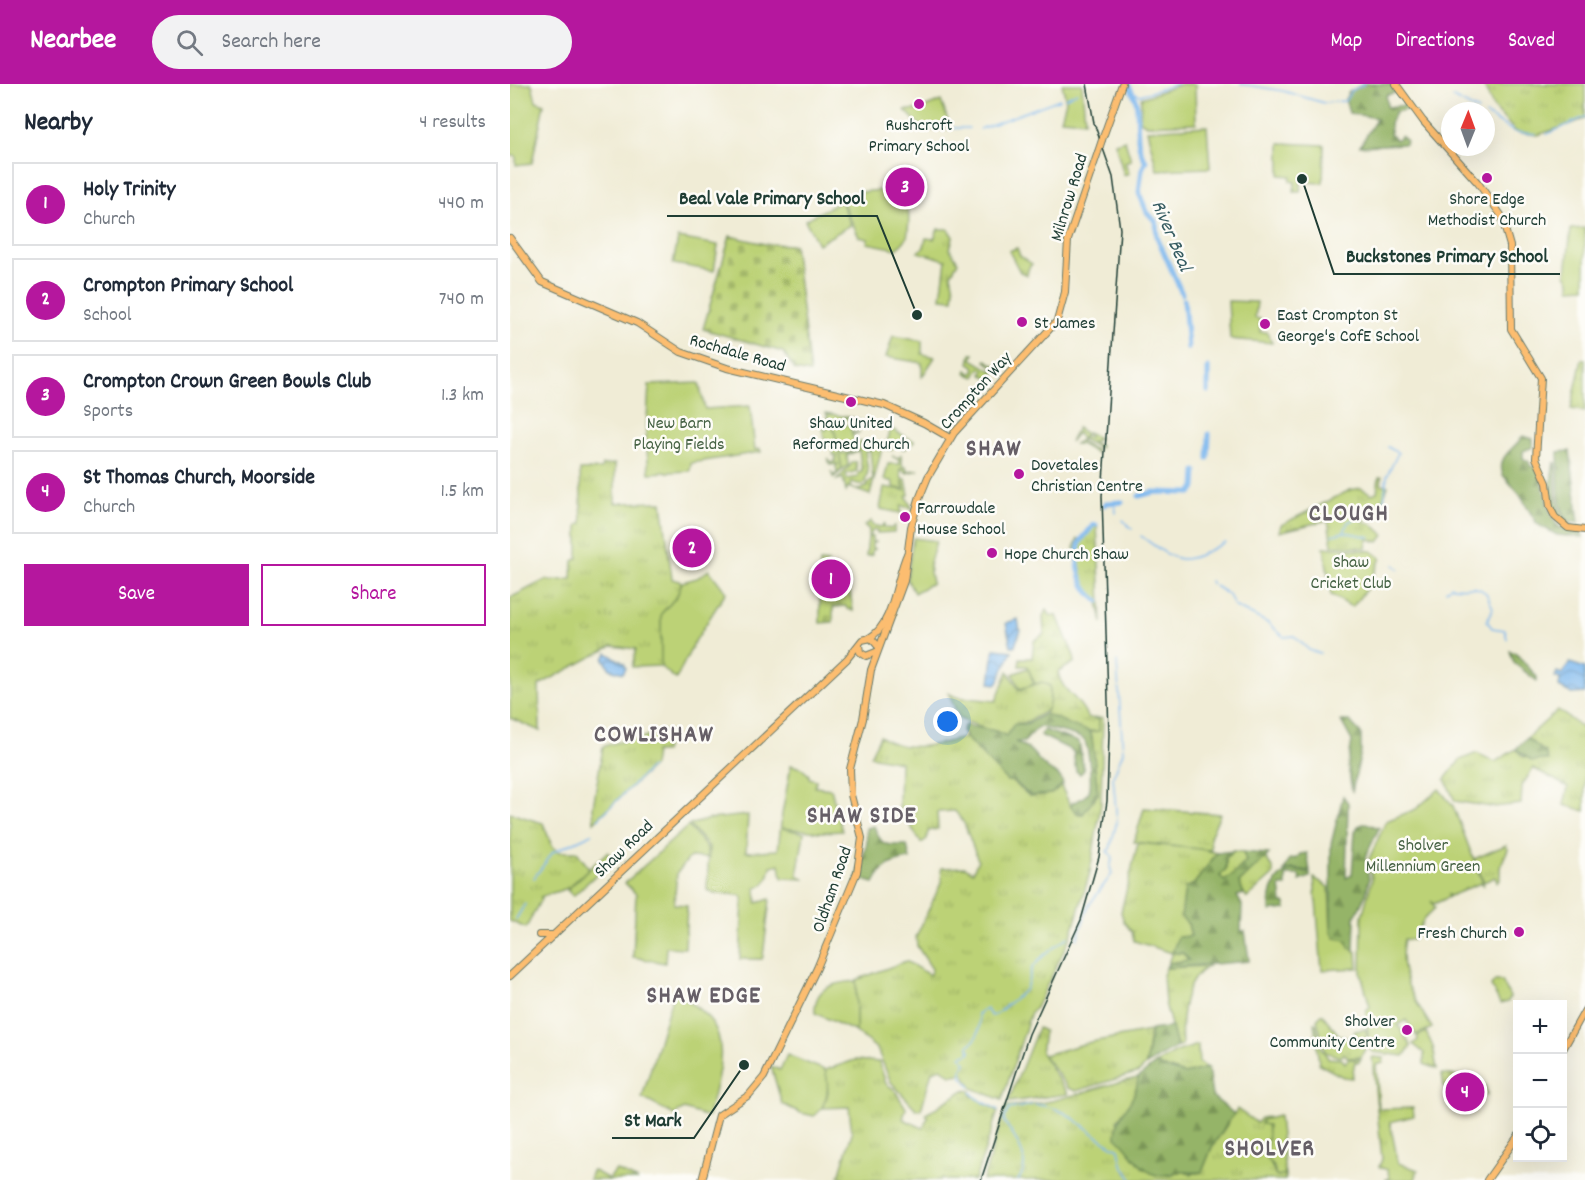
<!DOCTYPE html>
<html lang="en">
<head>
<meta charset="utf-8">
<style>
  body { margin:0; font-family:Dekko,sans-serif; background:#f2f2f3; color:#1f2937 }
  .controls { position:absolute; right:18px; bottom:18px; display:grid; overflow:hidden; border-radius:0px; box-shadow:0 6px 24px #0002 }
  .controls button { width:54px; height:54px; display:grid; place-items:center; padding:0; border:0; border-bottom:2px solid #e0e1e3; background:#fff; color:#1f2937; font:30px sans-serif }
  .compass { position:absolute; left:931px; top:18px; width:54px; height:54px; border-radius:50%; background:#fff; box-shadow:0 6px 24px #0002; rotate:1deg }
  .you { position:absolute; left:438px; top:638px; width:21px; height:21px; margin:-15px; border:4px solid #fff; border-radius:50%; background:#1a73e8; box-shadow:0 0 0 9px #1a73e833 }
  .badge { display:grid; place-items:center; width:39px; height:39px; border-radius:50%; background:#b5179e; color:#fff; font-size:20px; font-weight:700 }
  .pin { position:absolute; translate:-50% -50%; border:3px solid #fff; box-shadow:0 2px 6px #0006 }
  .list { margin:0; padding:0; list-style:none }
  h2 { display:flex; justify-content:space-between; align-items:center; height:78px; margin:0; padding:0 24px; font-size:26px }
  h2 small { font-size:20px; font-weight:400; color:#747a83 }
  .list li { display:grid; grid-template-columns:39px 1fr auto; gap:18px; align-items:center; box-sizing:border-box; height:84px; margin:0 12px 12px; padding:0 12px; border:2px solid #e0e1e3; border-radius:0px }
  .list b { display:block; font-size:22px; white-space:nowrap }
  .list p { margin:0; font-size:20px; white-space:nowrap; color:#747a83 }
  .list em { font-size:20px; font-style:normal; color:#747a83 }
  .actions { display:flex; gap:12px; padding:18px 24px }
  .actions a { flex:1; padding:14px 0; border:2px solid #b5179e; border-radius:0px; text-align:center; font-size:21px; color:#b5179e }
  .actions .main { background:#b5179e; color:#fff }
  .icon { flex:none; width:33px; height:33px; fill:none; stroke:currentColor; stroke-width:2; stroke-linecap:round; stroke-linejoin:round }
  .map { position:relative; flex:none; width:1075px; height:1096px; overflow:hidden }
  header { display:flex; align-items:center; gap:36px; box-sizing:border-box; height:84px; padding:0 30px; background:#b5179e; color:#fff }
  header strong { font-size:28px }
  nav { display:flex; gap:33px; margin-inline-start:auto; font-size:21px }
  .search { width:420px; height:54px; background:#f2f2f3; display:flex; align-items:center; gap:15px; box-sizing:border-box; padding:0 21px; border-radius:33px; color:#747a83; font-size:22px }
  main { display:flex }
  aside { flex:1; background:#fff }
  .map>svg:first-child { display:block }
</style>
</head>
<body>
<header>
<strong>Nearbee</strong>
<div class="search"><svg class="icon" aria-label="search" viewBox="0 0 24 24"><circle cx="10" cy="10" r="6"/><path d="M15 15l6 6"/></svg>Search here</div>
<nav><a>Map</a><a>Directions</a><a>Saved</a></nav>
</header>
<main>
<aside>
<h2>Nearby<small>4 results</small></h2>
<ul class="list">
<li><span class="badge">1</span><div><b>Holy Trinity</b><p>Church</p></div><em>440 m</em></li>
<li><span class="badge">2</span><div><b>Crompton Primary School</b><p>School</p></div><em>740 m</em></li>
<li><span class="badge">3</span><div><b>Crompton Crown Green Bowls Club</b><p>Sports</p></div><em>1.3 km</em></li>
<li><span class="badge">4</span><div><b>St Thomas Church, Moorside</b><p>Church</p></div><em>1.5 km</em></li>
</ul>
<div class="actions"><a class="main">Save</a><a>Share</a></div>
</aside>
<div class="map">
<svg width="1075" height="1096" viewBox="0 0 1075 1096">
  <defs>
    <pattern id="grass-tufts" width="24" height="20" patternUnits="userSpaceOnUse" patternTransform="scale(1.5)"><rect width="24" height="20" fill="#bcd276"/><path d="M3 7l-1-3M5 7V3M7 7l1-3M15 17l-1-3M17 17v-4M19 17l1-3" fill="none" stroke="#a1b567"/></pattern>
    <pattern id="forest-firs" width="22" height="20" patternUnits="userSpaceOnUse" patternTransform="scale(1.5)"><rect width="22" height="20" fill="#95b467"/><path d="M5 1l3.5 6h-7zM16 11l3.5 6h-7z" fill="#799456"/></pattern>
    <pattern id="wetland-marsh" width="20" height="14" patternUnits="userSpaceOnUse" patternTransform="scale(1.5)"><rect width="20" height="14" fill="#bcd276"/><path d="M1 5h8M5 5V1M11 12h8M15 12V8" fill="none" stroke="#a1b567"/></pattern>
    <pattern id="cemetery-stones" width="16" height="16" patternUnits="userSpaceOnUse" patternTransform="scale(1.5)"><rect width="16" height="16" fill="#bcd276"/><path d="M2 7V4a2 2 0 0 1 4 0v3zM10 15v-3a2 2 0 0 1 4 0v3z" fill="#a1b567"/></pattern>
    <pattern id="water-waves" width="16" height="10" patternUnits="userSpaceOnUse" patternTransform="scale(1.5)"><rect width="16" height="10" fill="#7cb7ee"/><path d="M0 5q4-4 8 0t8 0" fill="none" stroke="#6596c2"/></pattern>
  </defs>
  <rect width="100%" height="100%" fill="#fdfcf7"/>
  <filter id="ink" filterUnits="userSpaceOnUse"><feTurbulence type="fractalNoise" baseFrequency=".0167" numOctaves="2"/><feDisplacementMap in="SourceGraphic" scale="12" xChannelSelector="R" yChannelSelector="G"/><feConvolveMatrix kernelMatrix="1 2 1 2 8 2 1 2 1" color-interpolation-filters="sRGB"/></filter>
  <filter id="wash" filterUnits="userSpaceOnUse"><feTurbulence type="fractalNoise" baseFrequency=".008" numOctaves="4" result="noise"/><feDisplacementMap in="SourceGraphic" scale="24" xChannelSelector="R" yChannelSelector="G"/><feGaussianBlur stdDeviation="1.35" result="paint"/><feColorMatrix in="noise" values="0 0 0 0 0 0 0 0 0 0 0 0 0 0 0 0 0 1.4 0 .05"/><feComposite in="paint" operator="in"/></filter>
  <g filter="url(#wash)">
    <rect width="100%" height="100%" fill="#f0ecd6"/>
    <!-- grass -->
    <g fill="url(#grass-tufts)" stroke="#6e8855" stroke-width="1.5" fill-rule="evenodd">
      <polygon points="973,0 1075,0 1075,35 1028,51 1006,48 983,23"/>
      <polygon points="428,145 438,145 443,153 440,165 448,178 441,190 444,205 443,215 431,214 436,176 408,168 414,163 416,154 424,155"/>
      <polygon points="507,164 510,172 522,180 519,183 517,191 510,188 499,167"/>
      <polygon points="383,252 412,257 412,270 425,273 412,293 412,279 376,273"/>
      <polygon points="1072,275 1075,275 1075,328 1061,325"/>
      <path d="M 316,329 L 348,335 L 334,335 L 333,341 L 349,341 L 348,336 L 356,338 L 356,341 L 350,338 L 350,343 L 340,344 L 342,349 L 350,348 L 342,351 L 345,358 L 352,358 L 351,361 L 330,363 L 332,369 L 343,368 L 354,360 L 363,365 L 360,357 L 372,364 L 360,411 L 338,403 L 336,408 L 333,394 L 327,396 L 343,378 L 346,378 L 347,387 L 336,390 L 337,395 L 348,393 L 348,389 L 352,388 L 349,366 L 337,371 L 338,381 L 323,394 L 332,385 L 325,349 ZM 360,366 L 363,395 L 357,399 L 358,402 L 350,406 L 340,404 L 341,398 L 352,401 L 355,398 L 358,387 L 355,367 Z"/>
      <polygon points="105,380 105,419 152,418 162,495 172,498 167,512 151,530 152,582 122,583 126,565 102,562 29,601 30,647 0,634 0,514 37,495 40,497 62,495 63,477 68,474 68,441 72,440 70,386 91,385 92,381"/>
      <polygon points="869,393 872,393 871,400 878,402 870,423 860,429 853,438 862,440 874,451 869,458 858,455 856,464 822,461 818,436 769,448 771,441 840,406 851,404 862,410 867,408"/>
      <polygon points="396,395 399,411 396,412 402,424 391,422 391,429 370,425 374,403 395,406 393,396"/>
      <path d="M 587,442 L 592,539 L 588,518 C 567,505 574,477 564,464 L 568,455 L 572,456 L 582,443 Z"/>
      <path d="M 498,587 L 509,606 L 532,598 L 540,602 C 539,621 543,625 525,633 C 517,637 516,640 508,639 L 496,653 L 450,635 L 438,609 L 446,613 L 486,617 Z"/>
      <polygon points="1048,626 1075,646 1075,727 1054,721 1058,703 1023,684 1012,702 1011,720 982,723 945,717 935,695 950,676 967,669 985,678 1006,665 1013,673 1035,671 1035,668 1017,654"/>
      <path d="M 586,634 L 593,634 L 591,720 L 580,788 L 561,852 L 526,924 L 521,928 L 492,1016 L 462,1004 L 454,990 L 441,991 L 431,984 L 422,987 L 411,1026 L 406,1025 L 381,998 L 367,965 L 346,948 L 346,896 L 396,877 L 419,891 L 422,885 L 407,862 L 406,853 L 432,797 L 431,784 L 455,783 L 463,788 L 468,776 L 454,739 L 445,727 L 427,728 L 428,745 L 418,747 L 417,755 L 411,759 L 389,723 L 390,678 L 360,672 L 370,652 C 393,670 429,661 457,653 L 466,665 L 519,712 L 541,710 L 551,702 L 561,723 L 588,710 L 580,648 L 589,647 L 589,636 Z"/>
      <path d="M 160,647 L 154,668 L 145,668 L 143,682 L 84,738 L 83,723 L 93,663 C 105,657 114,658 127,655 C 141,652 142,647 160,647 Z"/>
      <path d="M 634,724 L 710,730 L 700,753 L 701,766 L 690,765 L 707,769 L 684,800 L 678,840 L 681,852 L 667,860 L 662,869 L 673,869 L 679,876 L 660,879 L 657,884 L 699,882 C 673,894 670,935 672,961 L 667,963 L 655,919 L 653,891 L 662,869 L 624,857 L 622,848 L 614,838 L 611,828 L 628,759 L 690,765 L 624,758 Z"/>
      <polygon points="0,729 33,739 42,762 49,768 67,768 79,784 58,804 30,813 32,813 16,844 0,837"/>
      <polygon points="996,761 998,765 990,783 990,796 987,798 985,793 974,798 964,775"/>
      <polygon points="723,767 733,768 736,777 720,795 714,797 710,792 716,785 716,775"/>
      <polygon points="755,773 763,784 763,791 737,814 728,799"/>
      <polygon points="812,930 828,950 826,953 829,951 842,956 845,947 856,945 858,961 850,973 838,974 835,970 830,973 815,968 807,936"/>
      <polygon points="804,939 806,940 811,964 818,974 832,975 835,979 838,975 851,975 848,979 845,977 842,994 833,993 809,980"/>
      <polygon points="528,944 534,947 531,969 558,1010 498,1018"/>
      <polygon points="640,947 636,981 629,988 566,1007 558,1004 534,971 581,958"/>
      <polygon points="916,948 923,963 927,985 914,980 914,969 903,960 908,956 907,952"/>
      <polygon points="688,961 689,979 698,984 674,990 645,980 666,968"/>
      <polygon points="862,973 874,974 873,979 866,981 869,1025 903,1024 904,1032 880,1038 888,1079 908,1086 905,1096 875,1096 879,1094 878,1086 869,1083 872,1075"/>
      <polygon points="345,976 369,978 376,1000 384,1005 396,1024 393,1035 413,1044 418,1033 416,1030 454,1006 461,1007 461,1011 488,1027 465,1096 435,1096 432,1094 430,1096 338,1096 329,1092 342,1049 339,1023 312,1024 318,1008 315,986"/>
      <path d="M 628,994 L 627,1010 L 607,1037 L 618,1063 L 633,1084 L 661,1092 L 672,1087 L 681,1090 L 692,1088 L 702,1063 L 727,1025 L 747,1039 L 751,1034 L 757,1033 L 759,1076 L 766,1092 L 775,1091 L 775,1096 L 473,1096 L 496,1022 C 542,1023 584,1002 628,994 Z"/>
      <polygon points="82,1086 99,1095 106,1086 128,1096 79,1096"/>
    </g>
    <!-- forest -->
    <g fill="url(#forest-firs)" stroke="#5a784e" stroke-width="1.5">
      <polygon points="853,0 880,0 887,8 876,11 877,23 896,21 900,25 885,28 880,40 880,50 886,56 891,52 896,56 895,60 850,62 867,34 839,29 835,15 839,8"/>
      <path d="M 1013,352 L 1023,355 L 1023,363 L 1013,367 L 1013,374 L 1019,378 L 1020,382 L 1027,384 C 1041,412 1031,449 1072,449 L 1073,453 L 1047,451 L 1027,440 L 1010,411 L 993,391 C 986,372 1004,366 1013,352 Z"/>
      <path d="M 1060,367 L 1069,439 L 1059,437 C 1043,418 1050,391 1048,368 Z"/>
      <path d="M 1044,379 L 1046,379 C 1045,402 1043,430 1065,443 C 1036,435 1039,403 1044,379 Z"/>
      <polygon points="1000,567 1006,569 1027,593 1027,597 1004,579"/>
      <path d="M 535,630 L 580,648 L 582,653 L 588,710 L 573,730 L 568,730 L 561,723 L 562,719 C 567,717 574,714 578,709 C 583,703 579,660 573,655 C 567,651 535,643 528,643 L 514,658 L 505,658 C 529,668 521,672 537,684 C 545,691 550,688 553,700 L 541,710 L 520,712 L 505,698 L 497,697 L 455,653 L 452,646 L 455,641 L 486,647 L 496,652 L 504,640 L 516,640 Z"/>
      <polygon points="831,637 840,637 851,650 851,668 842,708 838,681 842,657"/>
      <polygon points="534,646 569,658 574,686 570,690 566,687 563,667 530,651"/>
      <polygon points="1017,654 1035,668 1038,676 1022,677 1006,665"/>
      <polygon points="833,712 838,719 836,794 842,791 845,748 848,742 856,739 869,744 855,774 859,795 856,810 845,833 844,866 839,864 836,856 825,855 821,847 821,760"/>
      <path d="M 364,742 C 372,764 375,761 397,761 L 400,775 C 381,778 373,781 364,799 L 347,794 L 357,759 L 356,744 Z"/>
      <polygon points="723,767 716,775 716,785 710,792 714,797 725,789 736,777 733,768 759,770 729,799 734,810 727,812 732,821 731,847 735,847 739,877 657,884 659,879 679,876 673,869 662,869 668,853 681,852 678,840 671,833 675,804 684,800 707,769"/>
      <polygon points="797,769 800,787 783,785 774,787 780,775 787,774 790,770"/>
      <path d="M 782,786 L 800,789 L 800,793 L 790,797 L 789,791 L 776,791 L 776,802 L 770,802 L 772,819 L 775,819 L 776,825 L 760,827 C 760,809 763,791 782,786 Z"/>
      <polygon points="662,943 667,963 636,981 641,946"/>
      <path d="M 645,980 L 674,990 L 698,984 L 702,1012 L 724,1030 L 702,1063 L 692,1088 C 685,1089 681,1088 674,1088 C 664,1087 657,1094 646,1091 C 629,1086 620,1064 606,1053 C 607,1025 625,1023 628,994 Z"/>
    </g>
    <!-- wetland -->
    <path fill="url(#wetland-marsh)" stroke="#6e8855" stroke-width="1.5" d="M 537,526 L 540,531 L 547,532 L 564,572 L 565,578 L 548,588 C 551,608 571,614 577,633 L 589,636 L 589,647 C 569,649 554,635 535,630 L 540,617 L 540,602 L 532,598 L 525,600 L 517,582 L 509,582 L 510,574 L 522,574 L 524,557 L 534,550 L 533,532 Z"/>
    <!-- cemetery -->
    <g fill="url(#cemetery-stones)" stroke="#6e8855" stroke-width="1.5">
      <polygon points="220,152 255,160 284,161 300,289 285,286 273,268 193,245"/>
      <polygon points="310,478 318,479 318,488 337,489 343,526 337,525 336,522 323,523 323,538 310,539"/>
      <polygon points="932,990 958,993 960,1003 975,1001 977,1011 943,1020 942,1003 934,1003"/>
    </g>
    <!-- green -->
    <g fill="#bcd276" stroke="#6e8855" stroke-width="1.5">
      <polygon points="0,0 22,0 26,17 34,20 22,79 6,81 6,72 0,72"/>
      <polygon points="552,0 572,0 575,37 551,35 556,17"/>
      <polygon points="672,0 685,0 686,39 637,41 630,37 631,14"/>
      <polygon points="431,17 441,45 414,46 395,26 409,26"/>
      <polygon points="697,42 700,84 647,86 637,46"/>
      <polygon points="615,56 621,76 615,78 619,89 614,91 605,59"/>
      <polygon points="770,59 814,61 813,99 791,98 790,108 784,108 785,98 780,97 781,92 770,91"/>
      <polygon points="402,93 404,109 388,112 386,96"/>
      <path d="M 374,106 C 398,126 402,118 397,154 L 387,165 L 357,159 L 358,155 L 349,153 L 332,117 L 349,108 Z"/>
      <polygon points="331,117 341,141 308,160 295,136"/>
      <polygon points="1075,144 1075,203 1060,204 1060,196 1056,190 1061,145"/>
      <polygon points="168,154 208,161 204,187 163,180"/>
      <polygon points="718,217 747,218 745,234 750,235 750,248 757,248 762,259 720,255"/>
      <polygon points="461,270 464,270 462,275 482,287 484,283 475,277 476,276 489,283 483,287 485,289 482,296 472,290 474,287 470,284 465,293 456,289 457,286 461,290 465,286 464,282 459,279"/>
      <polygon points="189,299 195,325 240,322 245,366 250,365 251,368 181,379 180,387 139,389 136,353 139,301"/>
      <polygon points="317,333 325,349 332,385 323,393 321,387 323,391 327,390 326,381 329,380 320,381 318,374 321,379 325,378 326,371 323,371 322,365 325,363 316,359 312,345 317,346 316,342 312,342 311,339 316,340"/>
      <polygon points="567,344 577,350 573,351 572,355 574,352 579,354 578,349 589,354 582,358 590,362 589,364 572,355 570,358 587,367 586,369 570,360 565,360 571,355 567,349 560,358"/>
      <polygon points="381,345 404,357 404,358 394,365 387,361 396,364 397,361 387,358 383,361 382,366 375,365"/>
      <polygon points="391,371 393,384 396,383 397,387 408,386 397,389 390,385 394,405 385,404 382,397 374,396 378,380 390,380 389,376 382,372 389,374"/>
      <polygon points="361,437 362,441 371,443 374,440 374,443 380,445 385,442 384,448 367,449 367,446 363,446 359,453 362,453 362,458 367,458 362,459 362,464 366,465 362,466 362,471 356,472 359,445 354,442"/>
      <polygon points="403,454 426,457 419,482 422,499 404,509 397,495"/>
      <polygon points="814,463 862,467 871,474 857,504 842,523 821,511"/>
      <polygon points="199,486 216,508 184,559 166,595 151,583 151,530 167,512 172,498 187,494"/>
      <polygon points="518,584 524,600 510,605 503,590"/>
      <path d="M 281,681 L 291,684 L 299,691 L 299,694 L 306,696 L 305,703 L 321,705 L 332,747 L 310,748 L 272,744 L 294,749 L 288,786 L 288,791 L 294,795 L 272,794 L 270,780 L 261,782 C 259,793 257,801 246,804 L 247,819 L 260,815 L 253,872 L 252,875 L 230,875 L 233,814 L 230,811 L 203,809 L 197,806 L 199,763 L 179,741 L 200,735 L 238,731 L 236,768 L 268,766 L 272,730 Z"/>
      <path d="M 929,705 L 943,722 L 974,802 L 971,799 L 956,805 L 955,803 L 955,806 L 940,812 L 938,810 L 939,813 L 924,820 L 921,817 L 925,824 L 914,835 L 903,856 L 894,855 C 886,891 905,916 922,944 L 906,951 L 896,936 L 888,941 L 901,962 L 894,972 L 862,968 L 859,964 L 856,926 L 860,923 L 851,889 L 852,832 L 862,796 L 859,775 L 876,737 L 906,725 Z"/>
      <polygon points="178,742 197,764 197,774 180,773 167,789 164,820 177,821 175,864 156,863 155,879 123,873 126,810 115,799"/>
      <polygon points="97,768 103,775 63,812 57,806"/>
      <polygon points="804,794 819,803 821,847 825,854 836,856 839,864 847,868 848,884 812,886"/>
      <path d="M 346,897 L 346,948 L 305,929 C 304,902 324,899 346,897 Z"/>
      <polygon points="985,897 992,897 1000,913 998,918 990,920 981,902"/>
      <path d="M 164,907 C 176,916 192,925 201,937 C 221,963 204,1005 198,1033 L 174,1025 L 164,1031 L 132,1014 Z"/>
      <path d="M 277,971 L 315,986 C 320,1001 318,1022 304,1032 L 291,1029 L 272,1020 L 261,982 L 270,986 Z"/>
      <polygon points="769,1032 775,1091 766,1092 764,1083 757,1075 758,1041 751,1040 752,1036"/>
    </g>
    <!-- water -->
    <g fill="url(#water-waves)" stroke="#4e7a91" stroke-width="1.5">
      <polygon points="508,535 510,547 505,562 501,562 496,539"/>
      <polygon points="484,565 502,567 487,600 480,599"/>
      <polygon points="97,569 114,579 116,584 113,589 100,585 94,575"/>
      <polygon points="1060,579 1075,584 1075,609 1062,610 1049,603 1050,595 1045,593 1047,588 1052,590"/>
    </g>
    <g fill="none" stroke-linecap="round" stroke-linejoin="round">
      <!-- stream -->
      <g stroke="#7cb7ee" stroke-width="1.5">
        <polyline points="731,0 773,7 814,19 835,17 841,7 854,0"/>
        <polyline points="621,7 630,11 667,0"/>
        <polyline points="555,14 567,8"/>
        <polyline points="943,14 968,27"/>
        <polyline points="976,31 1005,48 1026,50"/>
        <polyline points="442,44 459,44"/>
        <polyline points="470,45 550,15"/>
        <polyline points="1037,50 1075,33"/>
        <polyline points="605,420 606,429"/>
        <polyline points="613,436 622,445"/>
        <polyline points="834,448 838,438 858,429 874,416 877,392 888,369 878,363"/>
        <polyline points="822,451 834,448 860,453"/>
        <path d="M 631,452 C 670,481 671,482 715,458"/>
        <polyline points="884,481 889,485"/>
        <polyline points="700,497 702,500"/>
        <polyline points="705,502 719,511 724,522 758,539 774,553 784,552 799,566 810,570"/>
        <path d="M 936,506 L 941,502 C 952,507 962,498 976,509 L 983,524 L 977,537 L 982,544 L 995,546 L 997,555"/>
        <polyline points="88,735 141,683"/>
        <polyline points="24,794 43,768 82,750"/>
        <polyline points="6,835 15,820"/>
        <polyline points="567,855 579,821 602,790 600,783 603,773 597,767 600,765 607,737 603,693 613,668 607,578"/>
        <path d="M 461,1003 L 452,993 L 452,984 L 456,979 L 451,972 L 460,969 L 459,961 C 469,956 471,940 468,930 L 476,925 L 481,932 L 485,931 L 516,905 L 522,884 L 534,871 L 558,853"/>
        <polyline points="461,1008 466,1014 488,1026"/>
        <path d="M 525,1021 C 561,1021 579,1053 609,1065 L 612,1080 L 622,1096"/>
        <path d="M 495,1031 L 494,1037 C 504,1053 524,1077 508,1096"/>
        <polyline points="496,1031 499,1025 522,1021"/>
      </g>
      <!-- river -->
      <g stroke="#7cb7ee" stroke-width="5">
        <path d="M 618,0 C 621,6 625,12 626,17 C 630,38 623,60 636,77 L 632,85 L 629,109 L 637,128 L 646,138 L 647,153 L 672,210"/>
        <polyline points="674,216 678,264"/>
        <polyline points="698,307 698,284"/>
        <polyline points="698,374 699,350"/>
        <polyline points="629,412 644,408 681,409 685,403 686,387"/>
        <polyline points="595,421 596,419 612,418"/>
        <path d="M 586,441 L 583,441 C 579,448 571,454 569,461 C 564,480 572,508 589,517"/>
      </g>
    </g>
  </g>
  <g filter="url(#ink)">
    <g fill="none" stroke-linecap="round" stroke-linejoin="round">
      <defs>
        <g id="major">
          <polyline points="886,0 913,37 968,99 991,131 1000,162 1001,245 1031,294 1026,374 1037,399 1040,423 1045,433 1058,444 1075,446"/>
          <polyline points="592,56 612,0"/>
          <polyline points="0,154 32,198 127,239 171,268 217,284 374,321 414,339 440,354"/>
          <path d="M 359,554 C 384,541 386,493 397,470"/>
          <polyline points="349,561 350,568 356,572 366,568"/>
          <polyline points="29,851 44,851"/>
          <polyline points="0,892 337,575 352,556 361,554 368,562"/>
          <polyline points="1052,967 1075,926"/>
          <polyline points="192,1096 209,1031 239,1011 254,993 307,884 347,788 352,754 341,711 340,685 353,635 361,586 394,497 401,443 409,415 418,393 444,349 547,237 555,208 558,156 588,68"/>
          <polyline points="977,1096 1008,1052"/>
        </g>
      </defs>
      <!-- major casing -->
      <use href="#major" stroke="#687a6d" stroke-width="8"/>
      <!-- major -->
      <use href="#major" stroke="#fcbd6f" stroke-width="6"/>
      <!-- tram -->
      <polyline stroke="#1f3d34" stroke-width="1.5" points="471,1096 519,950 571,836 589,773 597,717 599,650 592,412 610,145 603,93 584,39 577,0"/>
      <defs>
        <polyline id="major-bridge" points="588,68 592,56"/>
      </defs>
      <!-- major-bridge casing -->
      <use href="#major-bridge" stroke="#687a6d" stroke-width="8" stroke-linecap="butt"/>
      <!-- major-bridge -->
      <use href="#major-bridge" stroke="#fcbd6f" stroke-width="6"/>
    </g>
  </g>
  <!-- markers -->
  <g fill="#b5179e" stroke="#fdfcf7" stroke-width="2">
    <circle cx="409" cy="20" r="6"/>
    <circle cx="977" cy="94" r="6"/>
    <circle cx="512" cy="238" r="6"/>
    <circle cx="755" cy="240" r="6"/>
    <circle cx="341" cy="318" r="6"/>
    <circle cx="509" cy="390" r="6"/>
    <circle cx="395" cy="433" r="6"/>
    <circle cx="482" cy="469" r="6"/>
    <circle cx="1009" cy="848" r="6"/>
    <circle cx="897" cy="946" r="6"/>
  </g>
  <g text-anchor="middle" stroke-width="5" stroke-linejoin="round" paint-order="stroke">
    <!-- poi labels -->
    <g font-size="18" fill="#1f3d34" stroke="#fdfcf7" text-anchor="start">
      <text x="409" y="46" text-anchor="middle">Rushcroft<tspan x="409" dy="21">Primary School</tspan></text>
      <text x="977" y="120" text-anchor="middle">Shore Edge<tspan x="977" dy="21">Methodist Church</tspan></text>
      <text x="767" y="236">East Crompton St<tspan x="767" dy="21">George's CofE School</tspan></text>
      <text x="524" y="244">St James</text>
      <text x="341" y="344" text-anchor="middle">Shaw United<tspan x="341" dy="21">Reformed Church</tspan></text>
      <text x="521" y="386">Dovetales<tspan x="521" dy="21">Christian Centre</tspan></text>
      <text x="407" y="429">Farrowdale<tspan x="407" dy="21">House School</tspan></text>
      <text x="494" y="475">Hope Church Shaw</text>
      <text x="997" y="854" text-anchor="end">Fresh Church</text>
      <text x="885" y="942" text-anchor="end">Sholver<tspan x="885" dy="21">Community Centre</tspan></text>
    </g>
    <!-- street labels -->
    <g font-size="18" fill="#1f3d34" stroke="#fdfcf7">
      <text transform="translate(558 113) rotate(-73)" y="6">Milnrow Road</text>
      <text transform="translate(228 268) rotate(16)" y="6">Rochdale Road</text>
      <text transform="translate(465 306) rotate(-48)" y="6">Crompton Way</text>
      <text transform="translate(113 764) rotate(-44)" y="6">Shaw Road</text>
      <text transform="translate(321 805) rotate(-71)" y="6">Oldham Road</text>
    </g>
    <!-- park labels -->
    <g font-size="18" fill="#466244" stroke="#fdfcf7">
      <text x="169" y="344">New Barn<tspan x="169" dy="21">Playing Fields</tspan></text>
      <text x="841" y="483">Shaw<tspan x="841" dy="21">Cricket Club</tspan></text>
      <text x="913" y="766">Sholver<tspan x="913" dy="21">Millennium Green</tspan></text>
    </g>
    <!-- water labels -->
    <g font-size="20" font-style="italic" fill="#365c62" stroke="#fdfcf7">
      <text transform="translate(663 151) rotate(67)" y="7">River Beal</text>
    </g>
    <!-- district labels -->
    <g font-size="24" font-weight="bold" letter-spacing="1.5" fill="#665f67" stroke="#fdfcf7">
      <text x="484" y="371">SHAW</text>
      <text x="839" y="436">CLOUGH</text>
      <text x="144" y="657">COWLISHAW</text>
      <text x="352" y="738">SHAW SIDE</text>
      <text x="194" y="918">SHAW EDGE</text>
      <text x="760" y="1071">SHOLVER</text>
    </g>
  </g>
  <!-- callouts -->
  <path fill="none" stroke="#1f3d34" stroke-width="2" d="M407 231L367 132H157M792 95L824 190H1050M234 981L184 1054H102"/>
  <g fill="#1f3d34" stroke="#fdfcf7" stroke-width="2">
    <circle cx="407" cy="231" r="6"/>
    <circle cx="792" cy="95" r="6"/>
    <circle cx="234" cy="981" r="6"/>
  </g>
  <g font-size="20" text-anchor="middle" font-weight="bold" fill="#1f3d34" stroke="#fdfcf7" stroke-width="5" stroke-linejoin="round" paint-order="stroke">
    <text x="262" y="120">Beal Vale Primary School</text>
    <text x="937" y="178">Buckstones Primary School</text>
    <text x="143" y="1042">St Mark</text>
  </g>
</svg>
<div class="controls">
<button>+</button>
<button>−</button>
<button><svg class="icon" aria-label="locate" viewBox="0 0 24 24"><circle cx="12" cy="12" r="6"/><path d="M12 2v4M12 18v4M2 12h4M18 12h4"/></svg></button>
</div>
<svg class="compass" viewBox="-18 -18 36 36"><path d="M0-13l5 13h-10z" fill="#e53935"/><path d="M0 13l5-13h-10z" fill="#747a83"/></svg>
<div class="you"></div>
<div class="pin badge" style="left:321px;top:495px">1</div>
<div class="pin badge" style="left:182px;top:464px">2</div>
<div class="pin badge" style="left:395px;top:103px">3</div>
<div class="pin badge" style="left:955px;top:1008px">4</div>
</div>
</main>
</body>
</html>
